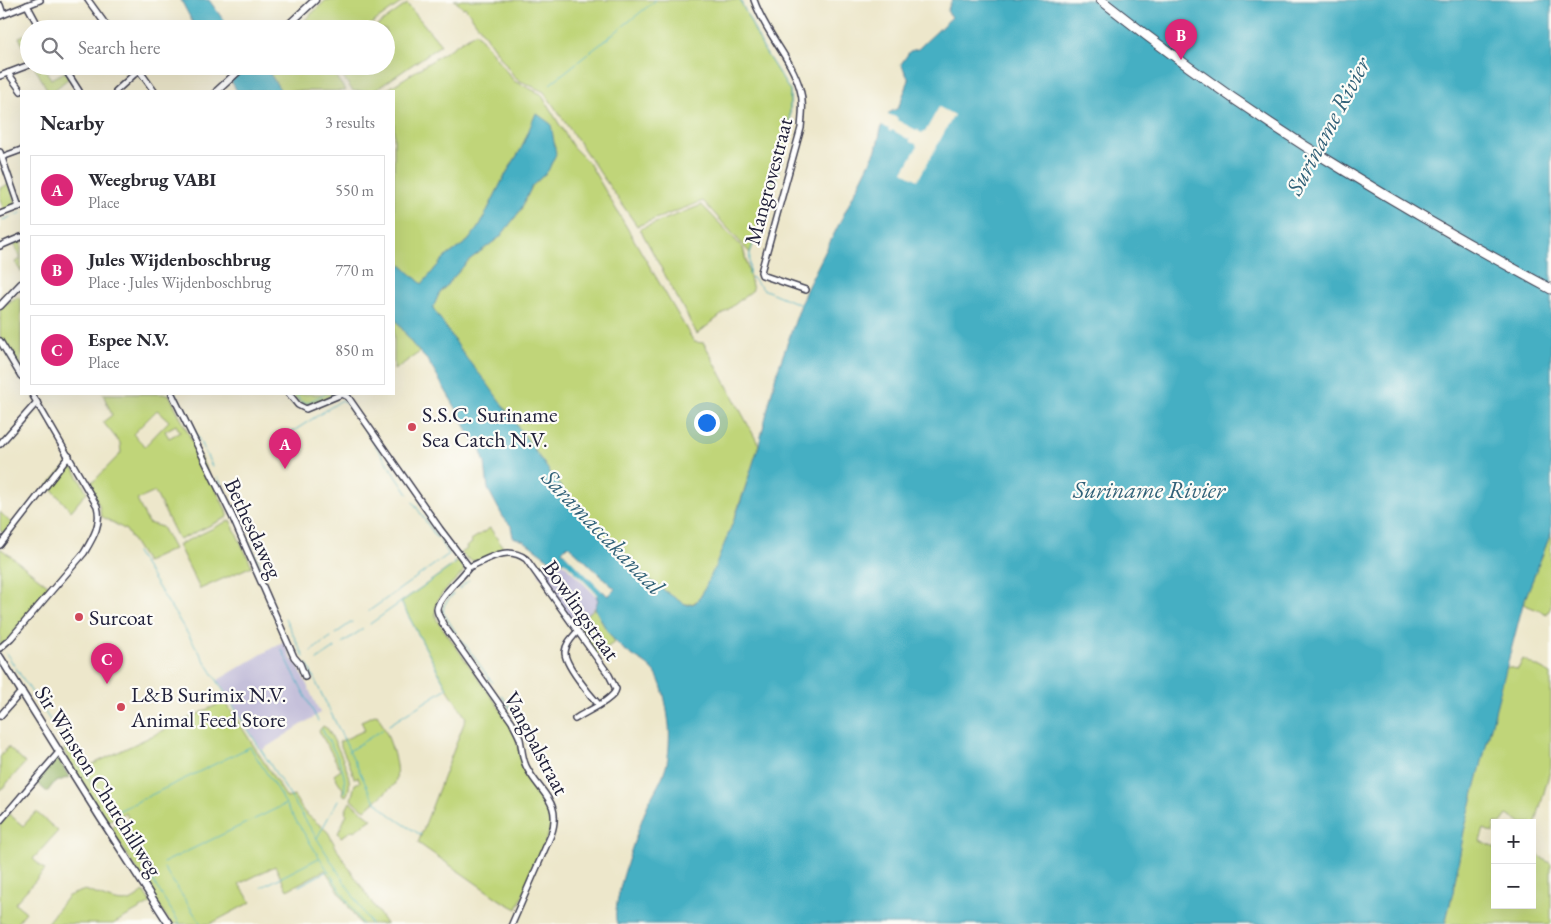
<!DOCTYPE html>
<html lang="en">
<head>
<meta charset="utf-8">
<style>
  body { margin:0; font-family:"EB Garamond",serif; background:#f2f2f3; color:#2b2b33 }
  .controls { position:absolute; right:15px; bottom:15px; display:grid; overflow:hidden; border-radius:0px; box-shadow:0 5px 20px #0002 }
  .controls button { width:45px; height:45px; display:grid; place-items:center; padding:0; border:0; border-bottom:1px solid #e1e1e2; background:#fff; color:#2b2b33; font:25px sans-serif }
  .you { position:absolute; left:706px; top:422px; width:18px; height:18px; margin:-12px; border:4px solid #fff; border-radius:50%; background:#1a73e8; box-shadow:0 0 0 8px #1a73e833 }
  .badge { display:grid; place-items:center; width:32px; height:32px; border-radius:50%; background:#db2777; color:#fff; font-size:16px; font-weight:700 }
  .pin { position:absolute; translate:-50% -41px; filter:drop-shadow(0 1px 2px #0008) }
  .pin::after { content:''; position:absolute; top:26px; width:18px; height:15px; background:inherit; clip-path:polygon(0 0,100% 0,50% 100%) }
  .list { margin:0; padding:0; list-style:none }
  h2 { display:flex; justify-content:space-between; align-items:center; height:65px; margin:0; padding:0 20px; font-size:21px }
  h2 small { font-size:16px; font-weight:400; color:#7c7c81 }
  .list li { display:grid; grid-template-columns:32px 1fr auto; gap:15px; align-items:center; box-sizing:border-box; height:70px; margin:0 10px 10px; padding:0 10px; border:1px solid #e1e1e2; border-radius:0px }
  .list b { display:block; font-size:19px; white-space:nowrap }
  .list p { margin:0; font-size:16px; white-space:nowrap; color:#7c7c81 }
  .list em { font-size:16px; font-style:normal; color:#7c7c81 }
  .icon { flex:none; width:28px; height:28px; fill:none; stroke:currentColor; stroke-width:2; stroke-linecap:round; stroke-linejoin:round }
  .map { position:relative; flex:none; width:1551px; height:924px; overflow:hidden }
  .search { position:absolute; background:#fff; box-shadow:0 5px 20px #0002; left:20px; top:20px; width:375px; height:55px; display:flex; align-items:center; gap:12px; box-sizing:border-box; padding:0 18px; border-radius:28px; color:#7c7c81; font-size:19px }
  .panel { position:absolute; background:#fff; box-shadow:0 5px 20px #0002; left:20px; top:90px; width:375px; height:305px; border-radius:0px }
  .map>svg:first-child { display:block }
</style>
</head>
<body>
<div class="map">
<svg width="1551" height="924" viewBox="0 0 1551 924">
  <rect width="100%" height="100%" fill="#fdfcf7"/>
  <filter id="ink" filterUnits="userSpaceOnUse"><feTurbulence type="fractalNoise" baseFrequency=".02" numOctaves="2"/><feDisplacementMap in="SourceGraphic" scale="10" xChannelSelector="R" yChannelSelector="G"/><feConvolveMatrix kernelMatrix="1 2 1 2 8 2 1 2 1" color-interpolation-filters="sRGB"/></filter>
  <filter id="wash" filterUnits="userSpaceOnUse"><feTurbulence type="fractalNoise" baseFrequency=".0096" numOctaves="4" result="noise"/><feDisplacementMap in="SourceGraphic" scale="20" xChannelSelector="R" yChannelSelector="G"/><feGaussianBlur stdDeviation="1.12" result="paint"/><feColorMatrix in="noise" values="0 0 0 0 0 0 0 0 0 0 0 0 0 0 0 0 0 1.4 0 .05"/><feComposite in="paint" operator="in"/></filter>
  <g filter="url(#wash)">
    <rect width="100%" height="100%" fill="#ede7cb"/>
    <!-- industrial -->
    <g fill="#c5c0da">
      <polygon points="555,555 599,599 595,608 573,625 538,572"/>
      <polygon points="284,641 291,658 298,666 320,713 262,750 218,680"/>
    </g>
    <!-- green -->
    <g fill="#c0d579" stroke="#717c5a" fill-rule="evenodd">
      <polygon points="326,0 405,0 364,29 309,29 304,21"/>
      <polygon points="454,0 740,0 764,50 790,91 790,136 750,253 703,201 637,226 544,92 516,79 465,7 463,8"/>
      <polygon points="407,4 441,45 374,91 353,91 335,66 386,66 386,29 372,29"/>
      <path d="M 476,32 L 514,81 L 541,94 L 573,147 L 589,163 L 694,342 L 704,343 L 759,445 C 751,470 712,592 695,602 C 685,609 673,597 665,591 C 596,544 543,465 496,397 C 487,384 476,372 466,358 C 455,342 444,324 432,308 L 439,294 L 469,260 L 500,237 L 520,211 L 532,186 L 548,171 L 521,149 L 504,177 L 480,225 L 468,241 L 444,258 L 422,284 L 399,263 L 394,255 L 394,91 L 385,91 Z"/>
      <polygon points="29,33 29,60 19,37"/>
      <polygon points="34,66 43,66 51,79 65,72 69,78 53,91 48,91"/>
      <polygon points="265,66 328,66 346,91 281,91"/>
      <polygon points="9,184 17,205 15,207 4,211 0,199 0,188"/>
      <polygon points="702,205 743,248 753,290 697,334 640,229"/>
      <polygon points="21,241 21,272 15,262 21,259 14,243"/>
      <polygon points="18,297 21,299 21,367 19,369 0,337 0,309 7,303"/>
      <polygon points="394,317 413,345 420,352 394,370"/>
      <path d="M 103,394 L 169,394 L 228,514 L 228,517 L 179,540 L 155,492 L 137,500 L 148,523 L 162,527 L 174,549 L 146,562 L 126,530 L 101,516 L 99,505 L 88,484 L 95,480 L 121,453 L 120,443 L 103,422 L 112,415 ZM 157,410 L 169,421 L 145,446 L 133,434 ZM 176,425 L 180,432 L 169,438 L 165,431 Z"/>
      <path d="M 292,394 L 336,394 C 319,402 305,414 292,394 Z"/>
      <polygon points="68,464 72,466 87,492 71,511 48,485"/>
      <polygon points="0,512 13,525 4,534 0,530"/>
      <polygon points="230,520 252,566 200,589 178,545"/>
      <path d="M 490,528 L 505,550 C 490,556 474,569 461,553 L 467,549 L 466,547 L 472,543 L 471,540 Z"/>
      <polygon points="1551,533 1551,607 1547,614 1523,604"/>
      <polygon points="0,548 49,586 8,640 0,646"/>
      <path d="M 460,560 L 464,571 C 452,586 429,597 437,620 L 508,720 L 516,737 L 524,769 L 552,810 L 553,823 L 517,909 L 500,900 L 418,843 L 466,718 L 447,688 L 401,602 Z"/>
      <polygon points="595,608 603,624 615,642 596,655 573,625"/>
      <polygon points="1523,659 1551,674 1551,767 1534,829 1532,828 1532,823 1522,823 1507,815 1501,823 1495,823 1493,833 1484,829 1480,841 1495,848 1495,905 1532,905 1532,847 1539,850 1535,853 1551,864 1551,924 1445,924 1453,892 1464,831 1506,667 1518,669"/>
      <polygon points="225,701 287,798 294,796 304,812 328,832 338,851 386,924 360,924 325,870 287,890 275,866 239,884 251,902 210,924 171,924 112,831 114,825 124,821 131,822 125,813 106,822 63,750 74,743 89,766"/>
      <path d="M 377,714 C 386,729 403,769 394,785 L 365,810 L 351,800 L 355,784 L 360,782 L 358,777 L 354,778 L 351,768 L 339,742 L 365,730 L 361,721 Z"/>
      <path d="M 323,726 L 328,729 C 335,744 358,780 346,796 L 342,794 L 343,789 L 334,775 L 341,770 L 319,731 Z"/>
      <polygon points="8,747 25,763 0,791 0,757"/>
      <polygon points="350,802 372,819 354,831 353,830 341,837 338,833 347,814 345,812"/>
      <polygon points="36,812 58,831 33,859 45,870 15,903 26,912 16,924 0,924 0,824 9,814 23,826"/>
      <path d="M 85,890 C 99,894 115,905 130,901 C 134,899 140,895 144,892 L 151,903 L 113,924 L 46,924 L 68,896 Z"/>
    </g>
    <!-- forest -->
    <polygon fill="#98b669" stroke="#5d6c52" points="57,757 69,777 54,783 47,792 36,782"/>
    <!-- water -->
    <g fill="#44afc3" stroke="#33687f">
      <polygon points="181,0 209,0 230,29 196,29"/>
      <path d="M 952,0 L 1551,0 L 1551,533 L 1523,604 L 1464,831 L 1453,892 L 1445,924 L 617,924 C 609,908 640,823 648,804 C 654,792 662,780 666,767 C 669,756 670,736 669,725 C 667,709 664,688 656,674 C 648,663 636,659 626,651 C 611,640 603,625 595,608 L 598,600 L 596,596 L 601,594 L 603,591 L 608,596 L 615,589 L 568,545 L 562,551 L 569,559 L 561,562 L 555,555 L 550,560 L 524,541 L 513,537 L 511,526 L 503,517 L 488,489 L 485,463 L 480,449 L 471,438 L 460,415 L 428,361 L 413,345 L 394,317 L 394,255 L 399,263 L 422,284 L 444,258 L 468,241 L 480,225 L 504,177 L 521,149 L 536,113 L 551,124 L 556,154 L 548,171 L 532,186 L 520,211 L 500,237 L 469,260 L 439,294 L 433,308 L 467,359 L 487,383 L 562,489 L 605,539 L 624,559 L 655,584 L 681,602 L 688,605 L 695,603 L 701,596 L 715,567 L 739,507 L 759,445 L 776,375 L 806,290 L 876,150 L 882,125 L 887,114 L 898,108 L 909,80 L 901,64 L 910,51 L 918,49 L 952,17 L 947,11 Z"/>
      <polygon points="244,66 265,66 281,91 237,91 231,81"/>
    </g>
    <!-- pier -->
    <polygon fill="#ede7cb" points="939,107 954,115 918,180 903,172 917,147 916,144 910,142 910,140 892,130 891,132 888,130 889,129 880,124 885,113 898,118 897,120 916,130 919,130 918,131 922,133 925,132"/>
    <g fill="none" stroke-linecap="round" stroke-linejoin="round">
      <!-- stream -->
      <g stroke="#44afc3" stroke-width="1">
        <polyline points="740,0 764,50 790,91 790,136 750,253 749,275 763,289 801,305"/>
        <polyline points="550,84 656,0"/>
        <polyline points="0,221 21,213"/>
        <polyline points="176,394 212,466"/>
        <polyline points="296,394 301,402 307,403 325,394"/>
        <polyline points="281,439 342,400 349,406 408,494"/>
        <polyline points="218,478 261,567"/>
        <polyline points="413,502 437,538"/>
        <polyline points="440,541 448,553"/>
        <polyline points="136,552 371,924"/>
        <polyline points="459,589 469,580"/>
        <polyline points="453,594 444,605 443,612 456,633"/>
        <polyline points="401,602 455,564 454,562"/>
        <polyline points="369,611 449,554"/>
        <polyline points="285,618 304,657"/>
        <polyline points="370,624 401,602 447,688 389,725"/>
        <polyline points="335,634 352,622"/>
        <polyline points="461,639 492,682"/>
        <polyline points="342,643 363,629"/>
        <polyline points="282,650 318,721"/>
        <polyline points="311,651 331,637"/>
        <polyline points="6,653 119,825"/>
        <polyline points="317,660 335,648"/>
        <path d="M 307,664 L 371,795 C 384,813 402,823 421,835"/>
        <polyline points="501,695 523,726 531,754"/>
        <path d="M 322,729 C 332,748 349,771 344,793"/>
        <polyline points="349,751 382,730"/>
        <polyline points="286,805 362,924"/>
        <polyline points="112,814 250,747 286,804 163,863"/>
        <polyline points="122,832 180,924"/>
        <polyline points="317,838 338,800"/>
        <polyline points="164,868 201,924"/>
        <polyline points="299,886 327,871"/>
        <polyline points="262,887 319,858"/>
      </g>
      <!-- canal -->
      <polyline stroke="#44afc3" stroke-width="5.5" points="563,556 606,599"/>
    </g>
  </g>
  <g filter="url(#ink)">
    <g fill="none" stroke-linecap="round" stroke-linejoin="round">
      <defs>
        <g id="minor">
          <polyline points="88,0 109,29"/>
          <path d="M 754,0 C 765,33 791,57 800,89 C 804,102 802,115 801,128 L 761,272 L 762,275 L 806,290"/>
          <polyline points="0,5 3,14"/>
          <polyline points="27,5 40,29"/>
          <polyline points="0,16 40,0"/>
          <polyline points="63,66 79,91"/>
          <polyline points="136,66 154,91"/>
          <polyline points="8,73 21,91"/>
          <polyline points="0,76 29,65"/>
          <polyline points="116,91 139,70"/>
          <polyline points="0,152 19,207"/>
          <polyline points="2,157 21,150"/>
          <polyline points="0,214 21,206"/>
          <polyline points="0,246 21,237"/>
          <polyline points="0,341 21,376"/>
          <polyline points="172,394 232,516 294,657 300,664 305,677"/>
          <polyline points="289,394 298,405 306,409 342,394 348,397 440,529 469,567"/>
          <polyline points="0,444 37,402"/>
          <polyline points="0,545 69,456"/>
          <path d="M 469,567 C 462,578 438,597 437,609 C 437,614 441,619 443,624 L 512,722 C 514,727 518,733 520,739 C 522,748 522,758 526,766 C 539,793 563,801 551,835 L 512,924"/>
          <path d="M 469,567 C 489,559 506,545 526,559 L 609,675 L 616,689 C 614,700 585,712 575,719"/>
          <path d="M 577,632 C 572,638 566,643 565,652 C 564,664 591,696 599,705"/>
          <path d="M 0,648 L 11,638 L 84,553 C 93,538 102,524 97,506 L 32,394"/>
          <polyline points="0,716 22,691"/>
          <polyline points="0,821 59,752"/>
        </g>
        <g id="tertiary">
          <polyline points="284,29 315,0"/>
          <polyline points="217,91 244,66"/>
          <polyline points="0,306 21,284"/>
          <polyline points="0,657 100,817 169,924"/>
        </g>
        <path id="primary" d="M 1101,0 C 1179,62 1262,121 1347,172 C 1414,213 1482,252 1551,289"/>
      </defs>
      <!-- minor casing -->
      <use href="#minor" stroke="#404051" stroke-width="8"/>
      <!-- tertiary casing -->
      <use href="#tertiary" stroke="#404051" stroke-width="9"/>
      <!-- primary casing -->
      <use href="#primary" stroke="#404051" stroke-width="11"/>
      <!-- minor -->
      <use href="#minor" stroke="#fff" stroke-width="5"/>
      <!-- tertiary -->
      <use href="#tertiary" stroke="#fff" stroke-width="6"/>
      <!-- primary -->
      <use href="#primary" stroke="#fff" stroke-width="9"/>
    </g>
  </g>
  <!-- markers -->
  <g fill="#d1495b" stroke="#fdfcf7" stroke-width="2">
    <circle cx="412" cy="427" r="5"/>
    <circle cx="79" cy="617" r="5"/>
    <circle cx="121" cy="707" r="5"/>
  </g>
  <g text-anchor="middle" stroke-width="4.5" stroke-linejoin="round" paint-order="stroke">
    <!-- street labels -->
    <g font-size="22" fill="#22223b" stroke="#fdfcf7">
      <text transform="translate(768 181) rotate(-75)" y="8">Mangrovestraat</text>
      <text transform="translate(254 528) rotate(65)" y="8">Bethesdaweg</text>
      <text transform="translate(582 610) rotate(55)" y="8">Bowlingstraat</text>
      <text transform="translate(537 743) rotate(62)" y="8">Vangbalstraat</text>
      <text transform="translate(99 781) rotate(58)" y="8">Sir Winston Churchillweg</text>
    </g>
    <!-- poi labels -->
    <g font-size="22" fill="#22223b" stroke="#fdfcf7" text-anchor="start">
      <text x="422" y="422">S.S.C. Suriname<tspan x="422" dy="25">Sea Catch N.V.</tspan></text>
      <text x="89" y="625">Surcoat</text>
      <text x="131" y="702">L&amp;B Surimix N.V.<tspan x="131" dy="25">Animal Feed Store</tspan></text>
    </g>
    <!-- water labels -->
    <g font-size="24" font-style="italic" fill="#316178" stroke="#fdfcf7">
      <text transform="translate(1328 126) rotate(-62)" y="8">Suriname Rivier</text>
      <text x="1149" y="498">Suriname Rivier</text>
      <text transform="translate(603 532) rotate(46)" y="8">Saramaccakanaal</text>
    </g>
  </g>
</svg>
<div class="controls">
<button>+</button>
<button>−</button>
</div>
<div class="you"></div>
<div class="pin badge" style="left:285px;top:469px">A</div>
<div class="pin badge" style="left:1181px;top:60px">B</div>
<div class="pin badge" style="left:107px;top:684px">C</div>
<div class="search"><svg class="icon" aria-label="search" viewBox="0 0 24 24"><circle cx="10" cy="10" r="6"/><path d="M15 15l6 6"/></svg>Search here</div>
<section class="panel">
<h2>Nearby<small>3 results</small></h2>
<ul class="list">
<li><span class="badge">A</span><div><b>Weegbrug VABI</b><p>Place</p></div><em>550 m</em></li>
<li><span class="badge">B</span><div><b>Jules Wijdenboschbrug</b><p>Place · Jules Wijdenboschbrug</p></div><em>770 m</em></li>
<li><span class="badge">C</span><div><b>Espee N.V.</b><p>Place</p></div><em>850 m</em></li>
</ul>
</section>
</div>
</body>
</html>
